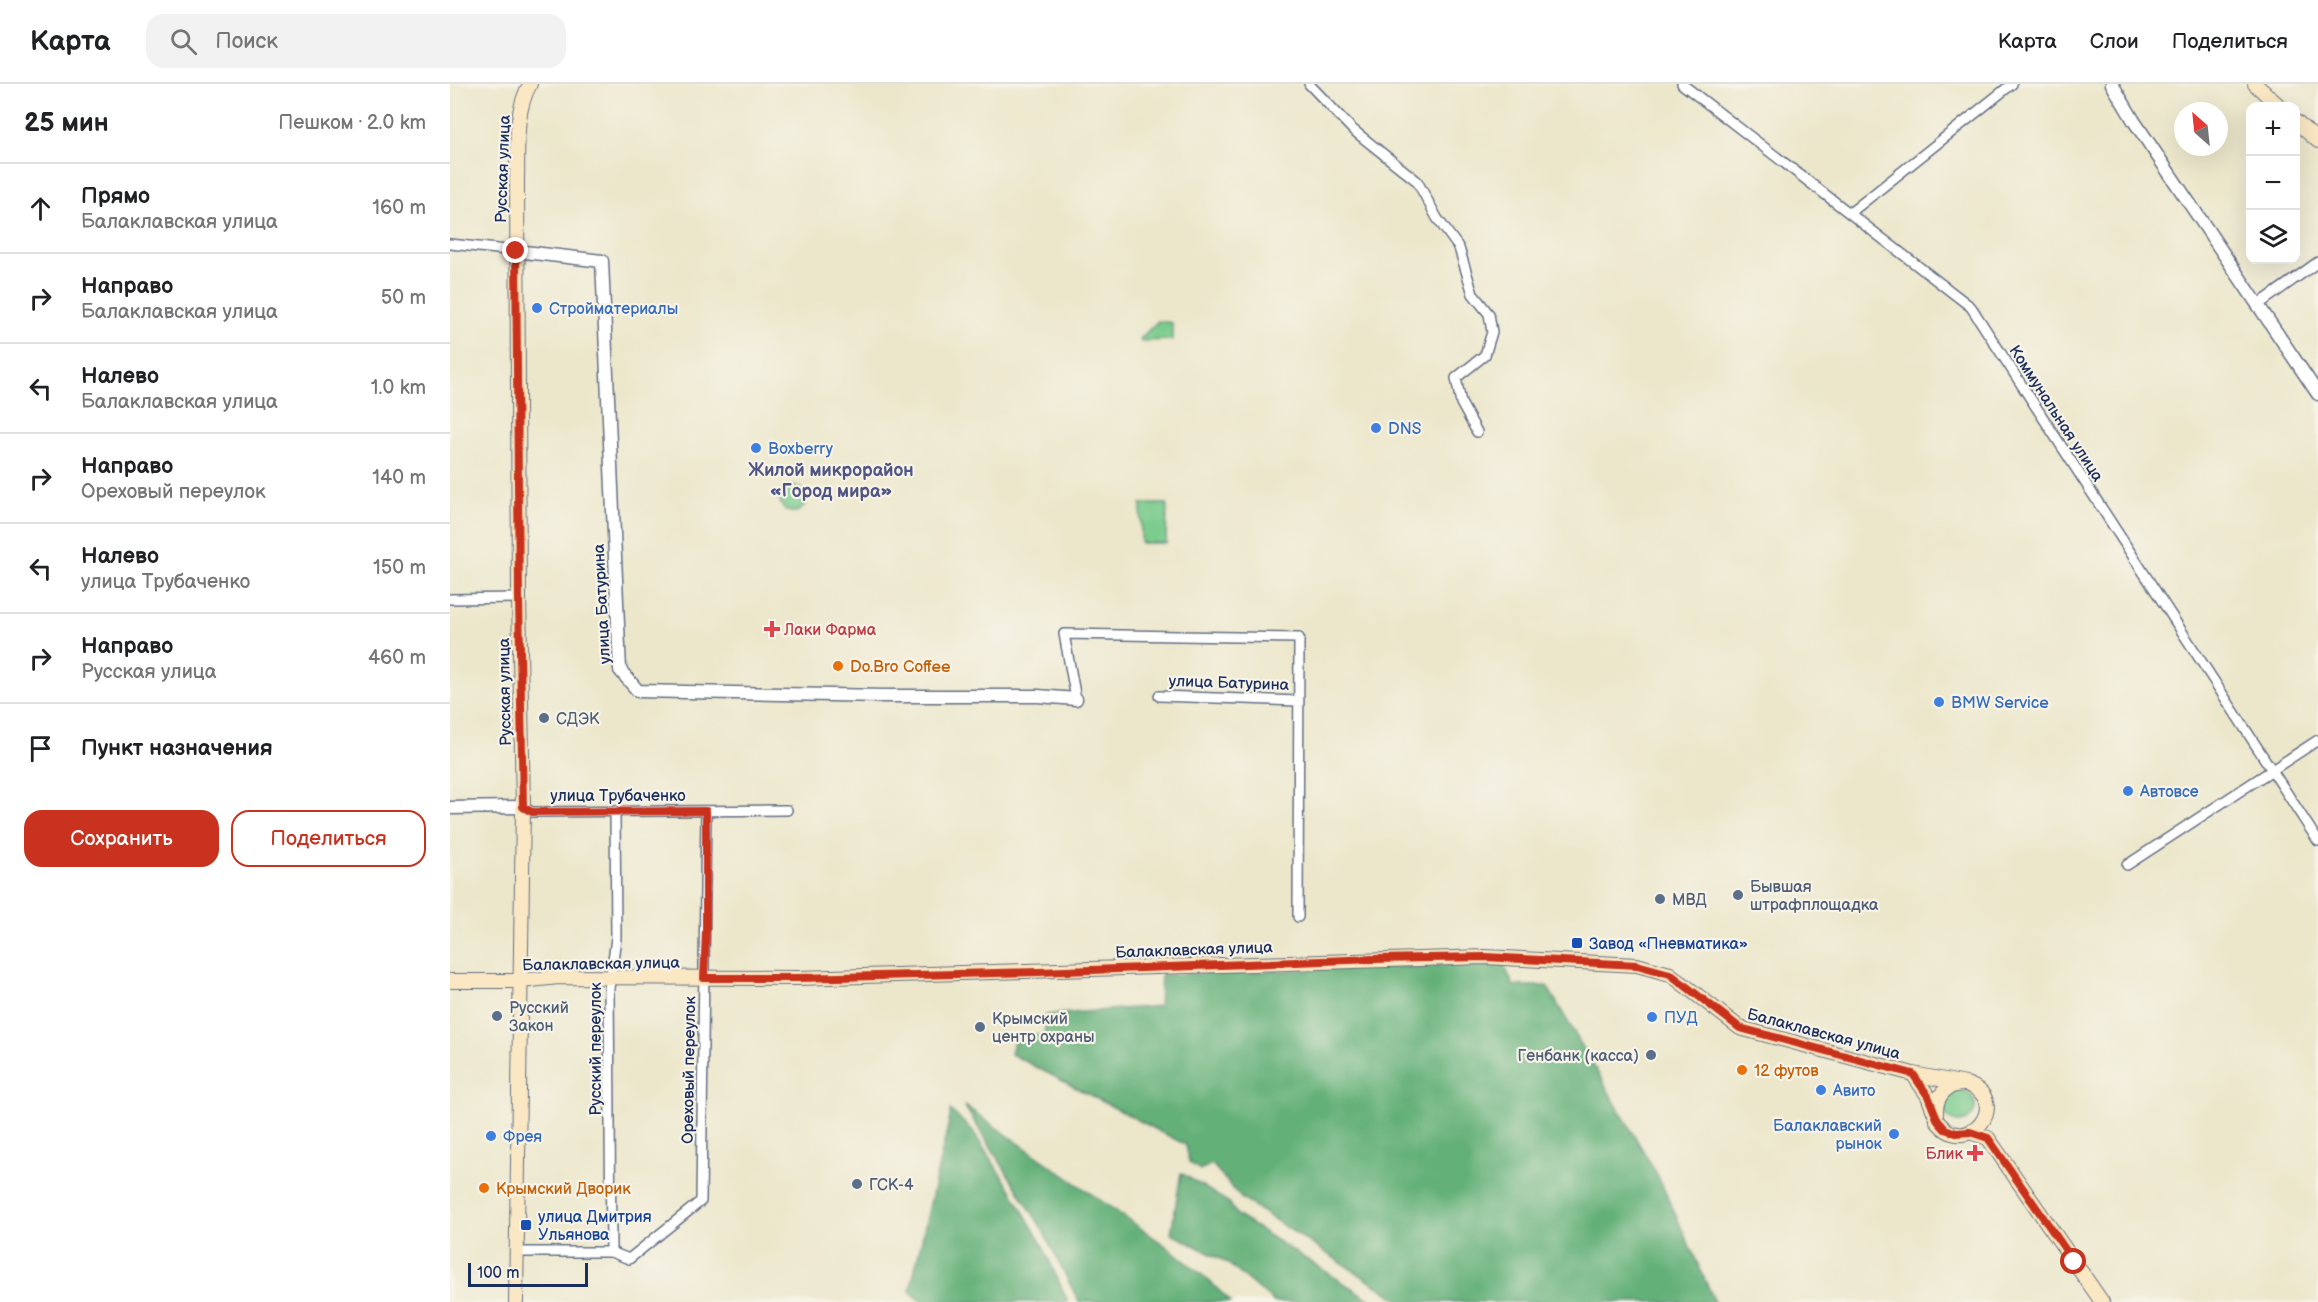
<!DOCTYPE html>
<html lang="ru">
<head>
<meta charset="utf-8">
<style>
  body { margin:0; font-family:"Balsamiq Sans",sans-serif; background:#f2f2f2; color:#202124 }
  .controls { position:absolute; right:18px; top:18px; display:grid; overflow:hidden; border-radius:12px; box-shadow:0 6px 24px #0002 }
  .controls button { width:54px; height:54px; display:grid; place-items:center; padding:0; border:0; border-bottom:2px solid #e0e0e0; background:#fff; color:#202124; font:30px sans-serif }
  .compass { position:absolute; left:1724px; top:18px; width:54px; height:54px; border-radius:50%; background:#fff; box-shadow:0 6px 24px #0002; rotate:333deg }
  .scale { position:absolute; left:18px; bottom:15px; width:120px; box-sizing:border-box; padding-left:6px; border:3px solid #1b2f5e; border-top:0; font-size:16px; line-height:21px; white-space:nowrap; color:#1b2f5e; -webkit-text-stroke:4px #f7f3e8; paint-order:stroke }
  .stop { position:absolute; width:18px; height:18px; margin:-14px; border:4px solid #c8321e; border-radius:50%; background:#fff }
  .stop.end { background:#c8321e; border-color:#fff; box-shadow:0 2px 6px #0008 }
  .list { margin:0; padding:0; list-style:none }
  h2 { display:flex; justify-content:space-between; align-items:center; height:78px; margin:0; padding:0 24px; font-size:26px }
  h2 small { font-size:20px; font-weight:400; color:#757577 }
  .list li { display:grid; grid-template-columns:39px 1fr auto; gap:18px; align-items:center; box-sizing:border-box; height:90px; padding:0 24px; border-top:2px solid #e0e0e0 }
  .list b { display:block; font-size:22px; white-space:nowrap }
  .list p { margin:0; font-size:20px; white-space:nowrap; color:#757577 }
  .list em { font-size:20px; font-style:normal; color:#757577 }
  .actions { display:flex; gap:12px; padding:18px 24px }
  .actions a { flex:1; padding:14px 0; border:2px solid #c8321e; border-radius:18px; text-align:center; font-size:21px; color:#c8321e }
  .actions .main { background:#c8321e; color:#fff }
  .icon { flex:none; width:33px; height:33px; fill:none; stroke:currentColor; stroke-width:2; stroke-linecap:round; stroke-linejoin:round }
  .map { position:relative; flex:none; width:1868px; height:1218px; overflow:hidden }
  header { display:flex; align-items:center; gap:36px; box-sizing:border-box; height:84px; padding:0 30px; background:#fff; border-bottom:2px solid #e0e0e0 }
  header strong { font-size:28px }
  nav { display:flex; gap:33px; margin-inline-start:auto; font-size:21px }
  .search { width:420px; height:54px; background:#f2f2f2; display:flex; align-items:center; gap:15px; box-sizing:border-box; padding:0 21px; border-radius:18px; color:#757577; font-size:22px }
  main { display:flex }
  aside { flex:1; background:#fff }
  .map>svg:first-child { display:block }
</style>
</head>
<body>
<header>
<strong>Карта</strong>
<div class="search"><svg class="icon" aria-label="search" viewBox="0 0 24 24"><circle cx="10" cy="10" r="6"/><path d="M15 15l6 6"/></svg>Поиск</div>
<nav><a>Карта</a><a>Слои</a><a>Поделиться</a></nav>
</header>
<main>
<aside>
<h2>25 мин<small>Пешком · 2.0 km</small></h2>
<ul class="list">
<li><svg class="icon" aria-label="ahead" viewBox="0 0 24 24"><path d="M12 20V5M6 11l6-6 6 6"/></svg><div><b>Прямо</b><p>Балаклавская улица</p></div><em>160 m</em></li>
<li><svg class="icon" aria-label="right" viewBox="0 0 24 24"><path d="M7 20v-9h11M14 6l5 5-5 5"/></svg><div><b>Направо</b><p>Балаклавская улица</p></div><em>50 m</em></li>
<li><svg class="icon" aria-label="left" viewBox="0 0 24 24"><path d="M17 20v-9H6M10 6l-5 5 5 5"/></svg><div><b>Налево</b><p>Балаклавская улица</p></div><em>1.0 km</em></li>
<li><svg class="icon" aria-label="right" viewBox="0 0 24 24"><path d="M7 20v-9h11M14 6l5 5-5 5"/></svg><div><b>Направо</b><p>Ореховый переулок</p></div><em>140 m</em></li>
<li><svg class="icon" aria-label="left" viewBox="0 0 24 24"><path d="M17 20v-9H6M10 6l-5 5 5 5"/></svg><div><b>Налево</b><p>улица Трубаченко</p></div><em>150 m</em></li>
<li><svg class="icon" aria-label="right" viewBox="0 0 24 24"><path d="M7 20v-9h11M14 6l5 5-5 5"/></svg><div><b>Направо</b><p>Русская улица</p></div><em>460 m</em></li>
<li><svg class="icon" aria-label="arrive" viewBox="0 0 24 24"><path d="M6 21V4h12l-3 4 3 4H6"/></svg><div><b>Пункт назначения</b></div></li>
</ul>
<div class="actions"><a class="main">Сохранить</a><a>Поделиться</a></div>
</aside>
<div class="map">
<svg width="1868" height="1218" viewBox="0 0 1868 1218">
  <rect width="100%" height="100%" fill="#f7f3e8"/>
  <filter id="ink" filterUnits="userSpaceOnUse"><feTurbulence type="fractalNoise" baseFrequency=".0167" numOctaves="2"/><feDisplacementMap in="SourceGraphic" scale="12" xChannelSelector="R" yChannelSelector="G"/><feConvolveMatrix kernelMatrix="1 2 1 2 8 2 1 2 1" color-interpolation-filters="sRGB"/></filter>
  <filter id="wash" filterUnits="userSpaceOnUse"><feTurbulence type="fractalNoise" baseFrequency=".008" numOctaves="4" result="noise"/><feDisplacementMap in="SourceGraphic" scale="24" xChannelSelector="R" yChannelSelector="G"/><feGaussianBlur stdDeviation="1.35" result="paint"/><feColorMatrix in="noise" values="0 0 0 0 0 0 0 0 0 0 0 0 0 0 0 0 0 1.4 0 .05"/><feComposite in="paint" operator="in"/></filter>
  <g filter="url(#wash)">
    <rect width="100%" height="100%" fill="#ece7cb"/>
    <!-- green -->
    <g fill="#7bcc8d" stroke="#4b7e76" stroke-width="1.5">
      <polygon points="708,237 722,239 722,256 691,257 690,255"/>
      <circle cx="343" cy="415" r="13"/>
      <polygon points="691,420 717,420 716,459 691,459"/>
      <circle cx="1509" cy="1022" r="16"/>
    </g>
    <!-- forest -->
    <g fill="#64b078" stroke="#40706b" stroke-width="1.5">
      <polygon points="1053,879 1064,902 1097,902 1208,1092 1265,1218 952,1218 791,1114 762,1080 750,1086 739,1078 736,1061 561,970 565,952 594,951 596,931 709,922 711,891"/>
      <polygon points="514,1021 719,1164 756,1194 781,1218 629,1218 590,1141"/>
      <polygon points="500,1026 521,1045 561,1106 593,1162 618,1218 472,1218 460,1207 500,1033"/>
      <polygon points="731,1089 778,1118 788,1132 924,1218 824,1218 776,1178 721,1149"/>
    </g>
  </g>
  <g filter="url(#ink)">
    <g fill="none" stroke-linecap="round" stroke-linejoin="round">
      <defs>
        <g id="minor">
          <polyline points="859,0 902,45 967,97 987,134 1009,164 1023,210 1039,230 1042,248 1035,271 1006,294 1011,319 1027,348"/>
          <polyline points="1232,0 1521,223 1868,757"/>
          <polyline points="1400,129 1562,0"/>
          <polyline points="0,160 66,167"/>
          <polyline points="1808,221 1868,178"/>
          <polyline points="0,515 69,514"/>
          <polyline points="709,612 848,617"/>
          <polyline points="626,615 614,550 849,554 848,833"/>
          <polyline points="73,723 82,728 337,726"/>
          <polyline points="1677,781 1868,656"/>
          <polyline points="66,1168 161,1168 179,1175 251,1117 256,727"/>
          <polyline points="161,1168 159,905 166,854 165,727"/>
        </g>
        <g id="tertiary">
          <polyline points="1662,0 1684,37 1868,310"/>
          <polyline points="66,167 152,177 170,586 188,607 433,612 588,612 626,615"/>
          <polyline points="0,724 73,723"/>
        </g>
        <g id="secondary">
          <polyline points="1805,0 1829,22"/>
          <polyline points="1846,38 1868,57"/>
          <path d="M 0,897 L 71,897 L 109,893 L 349,894 L 1035,873 L 1187,881 L 1220,890 L 1290,944 L 1463,990 L 1516,1000 C 1564,1015 1518,1077 1487,1037"/>
          <polyline points="1463,990 1478,1012 1485,1030"/>
          <path d="M 1486,1031 C 1485,1013 1495,1000 1514,1000"/>
          <polyline points="1520,1048 1538,1054 1652,1218"/>
          <path d="M 66,1218 L 73,723 L 69,514 L 67,96 C 68,63 64,29 80,0"/>
        </g>
      </defs>
      <!-- minor casing -->
      <use href="#minor" stroke="#646f84" stroke-width="12"/>
      <!-- tertiary casing -->
      <use href="#tertiary" stroke="#646f84" stroke-width="15"/>
      <!-- secondary casing -->
      <use href="#secondary" stroke="#646f84" stroke-width="16"/>
      <!-- minor -->
      <use href="#minor" stroke="#fff" stroke-width="9"/>
      <!-- tertiary -->
      <use href="#tertiary" stroke="#fff" stroke-width="12"/>
      <!-- secondary -->
      <use href="#secondary" stroke="#fae7c3" stroke-width="14"/>
    </g>
  </g>
  <g fill="none" stroke-linecap="round" stroke-linejoin="round" filter="url(#ink)">
    <!-- route -->
    <polyline stroke="#c8321e" stroke-width="8" points="66,167 69,514 73,723 82,728 256,727 256,846 254,894 349,894 589,888 925,875 1035,873 1187,881 1220,890 1290,944 1463,990 1478,1012 1488,1037 1495,1045 1506,1049 1520,1048 1538,1054 1624,1178"/>
  </g>
  <!-- markers -->
  <g fill="#3f7fe0" stroke="#f7f3e8" stroke-width="2">
    <circle cx="87" cy="224" r="6"/>
    <circle cx="926" cy="344" r="6"/>
    <circle cx="306" cy="364" r="6"/>
    <circle cx="1489" cy="618" r="6"/>
    <circle cx="1678" cy="707" r="6"/>
    <circle cx="1202" cy="933" r="6"/>
    <circle cx="1371" cy="1006" r="6"/>
    <circle cx="1444" cy="1050" r="6"/>
    <circle cx="41" cy="1052" r="6"/>
  </g>
  <g fill="#e0444e" stroke="#f7f3e8" stroke-width="2">
    <path d="M319 536h6v6h6v6h-6v6h-6v-6h-6v-6h6z"/>
    <path d="M1522 1060h6v6h6v6h-6v6h-6v-6h-6v-6h6z"/>
  </g>
  <g fill="#e8710a" stroke="#f7f3e8" stroke-width="2">
    <circle cx="388" cy="582" r="6"/>
    <circle cx="1292" cy="986" r="6"/>
    <circle cx="34" cy="1104" r="6"/>
  </g>
  <g fill="#5c6f8a" stroke="#f7f3e8" stroke-width="2">
    <circle cx="94" cy="634" r="6"/>
    <circle cx="1288" cy="811" r="6"/>
    <circle cx="1210" cy="815" r="6"/>
    <circle cx="47" cy="932" r="6"/>
    <circle cx="530" cy="943" r="6"/>
    <circle cx="1201" cy="971" r="6"/>
    <circle cx="407" cy="1100" r="6"/>
  </g>
  <g fill="#1a4fb4" stroke="#f7f3e8" stroke-width="2">
    <rect x="1121" y="853" width="12" height="12" rx="3"/>
    <rect x="70" y="1135" width="12" height="12" rx="3"/>
  </g>
  <g text-anchor="middle" stroke-width="4.5" stroke-linejoin="round" paint-order="stroke">
    <!-- street labels -->
    <g font-size="16" fill="#1b2f5e" stroke="#f7f3e8">
      <text transform="translate(52 85) rotate(-88)" y="6">Русская улица</text>
      <text transform="translate(1607 329) rotate(57)" y="6">Коммунальная улица</text>
      <text transform="translate(151 520) rotate(-93)" y="6">улица Батурина</text>
      <text transform="translate(779 598) rotate(2)" y="6">улица Батурина</text>
      <text transform="translate(54 608) rotate(-91)" y="6">Русская улица</text>
      <text x="168" y="717">улица Трубаченко</text>
      <text transform="translate(744 865) rotate(-2)" y="6">Балаклавская улица</text>
      <text transform="translate(151 879) rotate(-1)" y="6">Балаклавская улица</text>
      <text transform="translate(1374 949) rotate(15)" y="6">Балаклавская улица</text>
      <text transform="translate(145 965) rotate(-90)" y="6">Русский переулок</text>
      <text transform="translate(238 986) rotate(-89)" y="6">Ореховый переулок</text>
    </g>
    <!-- shop labels -->
    <g font-size="16" fill="#366cbe" stroke="#f7f3e8" text-anchor="start">
      <text x="99" y="230">Стройматериалы</text>
      <text x="938" y="350">DNS</text>
      <text x="318" y="370">Boxberry</text>
      <text x="1501" y="624">BMW Service</text>
      <text x="1690" y="713">Автовсе</text>
      <text x="1214" y="939">ПУД</text>
      <text x="1383" y="1012">Авито</text>
      <text x="1432" y="1047" text-anchor="end">Балаклавский<tspan x="1432" dy="18">рынок</tspan></text>
      <text x="53" y="1058">Фрея</text>
    </g>
    <!-- health labels -->
    <g font-size="16" fill="#be3a42" stroke="#f7f3e8" text-anchor="start">
      <text x="334" y="551">Лаки Фарма</text>
      <text x="1513" y="1075" text-anchor="end">Блик</text>
    </g>
    <!-- food labels -->
    <g font-size="16" fill="#c56008" stroke="#f7f3e8" text-anchor="start">
      <text x="400" y="588">Do.Bro Coffee</text>
      <text x="1304" y="992">12 футов</text>
      <text x="46" y="1110">Крымский Дворик</text>
    </g>
    <!-- service labels -->
    <g font-size="16" fill="#4e5e75" stroke="#f7f3e8" text-anchor="start">
      <text x="106" y="640">СДЭК</text>
      <text x="1300" y="808">Бывшая<tspan x="1300" dy="18">штрафплощадка</tspan></text>
      <text x="1222" y="821">МВД</text>
      <text x="59" y="929">Русский<tspan x="59" dy="18">Закон</tspan></text>
      <text x="542" y="940">Крымский<tspan x="542" dy="18">центр охраны</tspan></text>
      <text x="1189" y="977" text-anchor="end">Генбанк (касса)</text>
      <text x="419" y="1106">ГСК-4</text>
    </g>
    <!-- transit labels -->
    <g font-size="16" fill="#164399" stroke="#f7f3e8" text-anchor="start">
      <text x="1139" y="865">Завод «Пневматика»</text>
      <text x="88" y="1138">улица Дмитрия<tspan x="88" dy="18">Ульянова</tspan></text>
    </g>
    <!-- neighbourhood labels -->
    <g font-size="18" font-weight="bold" fill="#505684" stroke="#f7f3e8">
      <text x="381" y="392">Жилой микрорайон<tspan x="381" dy="21">«Город мира»</tspan></text>
    </g>
  </g>
</svg>
<div class="controls">
<button>+</button>
<button>−</button>
<button><svg class="icon" aria-label="layers" viewBox="0 0 24 24"><path d="M12 4l9 5-9 5-9-5zM3 14l9 5 9-5"/></svg></button>
</div>
<svg class="compass" viewBox="-18 -18 36 36"><path d="M0-13l5 13h-10z" fill="#e53935"/><path d="M0 13l5-13h-10z" fill="#757577"/></svg>
<div class="scale">100 m</div>
<div class="stop" style="left:1624px;top:1178px"></div>
<div class="stop end" style="left:66px;top:167px"></div>
</div>
</main>
</body>
</html>
